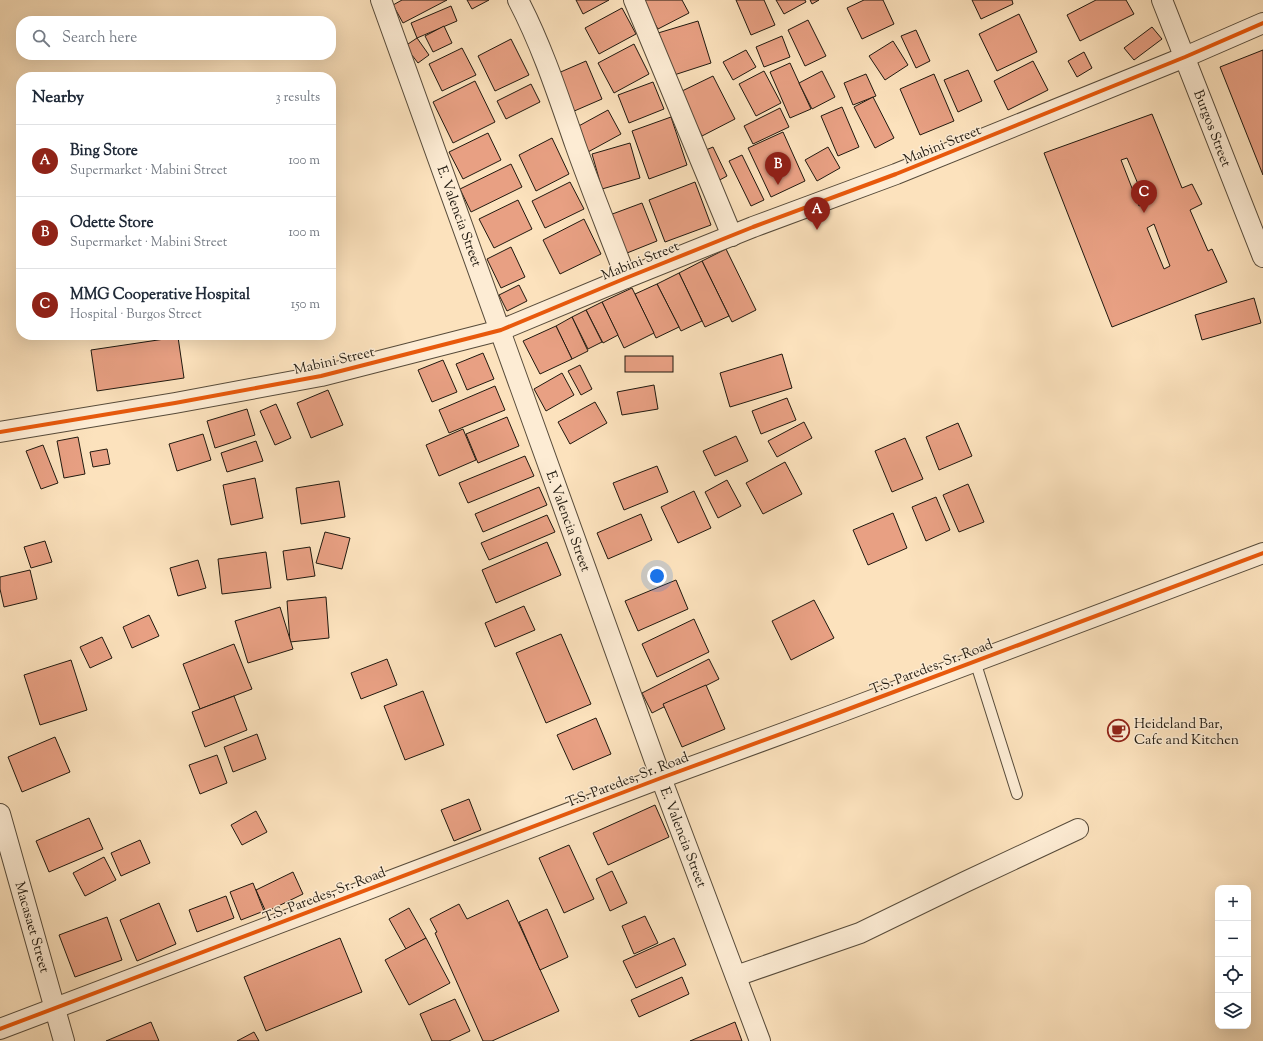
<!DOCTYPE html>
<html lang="en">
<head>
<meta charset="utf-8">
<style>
  body { margin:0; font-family:"Sorts Mill Goudy",serif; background:#f2f2f3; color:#1f2937 }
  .controls { position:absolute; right:12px; bottom:12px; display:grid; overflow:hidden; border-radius:8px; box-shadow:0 4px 16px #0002 }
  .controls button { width:36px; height:36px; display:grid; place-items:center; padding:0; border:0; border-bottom:1px solid #e0e1e3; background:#fff; color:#1f2937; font:20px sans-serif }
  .you { position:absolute; left:657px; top:576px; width:14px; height:14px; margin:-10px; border:3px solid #fff; border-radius:50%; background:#1a73e8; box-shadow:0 0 0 6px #1a73e833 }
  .badge { display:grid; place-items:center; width:26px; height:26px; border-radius:50%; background:#8f2418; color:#fff; font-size:13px; font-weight:700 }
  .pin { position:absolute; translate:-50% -33px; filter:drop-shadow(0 1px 2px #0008) }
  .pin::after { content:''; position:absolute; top:21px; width:14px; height:12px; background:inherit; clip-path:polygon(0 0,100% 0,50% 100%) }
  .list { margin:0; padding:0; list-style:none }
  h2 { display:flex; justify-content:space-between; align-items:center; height:52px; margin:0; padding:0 16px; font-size:17px }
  h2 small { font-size:13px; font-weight:400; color:#747a83 }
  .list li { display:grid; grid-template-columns:26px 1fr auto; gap:12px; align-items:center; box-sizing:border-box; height:72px; padding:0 16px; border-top:1px solid #e0e1e3 }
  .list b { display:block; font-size:15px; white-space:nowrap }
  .list p { margin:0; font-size:13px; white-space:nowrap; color:#747a83 }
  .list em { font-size:13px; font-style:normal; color:#747a83 }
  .icon { flex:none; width:22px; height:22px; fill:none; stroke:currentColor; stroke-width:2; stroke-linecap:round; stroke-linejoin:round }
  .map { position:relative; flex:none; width:1263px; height:1041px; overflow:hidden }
  .search { position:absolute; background:#fff; box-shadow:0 4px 16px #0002; left:16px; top:16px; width:320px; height:44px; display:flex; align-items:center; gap:10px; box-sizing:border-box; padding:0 14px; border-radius:16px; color:#747a83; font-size:15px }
  .panel { position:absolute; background:#fff; box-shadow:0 4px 16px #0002; left:16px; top:72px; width:320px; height:268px; border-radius:16px }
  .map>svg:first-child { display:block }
</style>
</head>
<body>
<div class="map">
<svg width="1263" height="1041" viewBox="0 0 1263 1041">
  <rect width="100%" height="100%" fill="#fce2bd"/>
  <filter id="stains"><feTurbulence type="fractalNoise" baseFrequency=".005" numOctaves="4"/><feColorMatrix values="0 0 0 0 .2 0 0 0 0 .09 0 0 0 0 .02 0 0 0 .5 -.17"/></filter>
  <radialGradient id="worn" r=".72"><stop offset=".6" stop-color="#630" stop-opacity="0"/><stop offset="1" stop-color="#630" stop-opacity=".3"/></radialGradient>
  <!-- building -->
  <g fill="#e8a083" stroke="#20190f" fill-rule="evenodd">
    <polygon points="402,0 447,0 403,23 393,5"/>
    <polygon points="467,0 489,0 472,9"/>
    <polygon points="576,0 609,0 583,14"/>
    <polygon points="641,0 682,0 689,13 658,29"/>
    <polygon points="736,0 764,0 775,25 751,35"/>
    <polygon points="776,0 805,0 806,2 784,14"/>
    <polygon points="810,0 819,0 812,4"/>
    <polygon points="864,0 883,0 894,24 862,39 847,8"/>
    <polygon points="972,0 1012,0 1013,4 981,19"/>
    <polygon points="1096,0 1126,0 1134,14 1080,41 1067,15"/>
    <polygon points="451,6 457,21 417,38 411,23"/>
    <polygon points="622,8 636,34 599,54 585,28"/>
    <polygon points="1019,14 1037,52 997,71 979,34"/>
    <polygon points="808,20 826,56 805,66 788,30"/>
    <polygon points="698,21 711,63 671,76 658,33"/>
    <polygon points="444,26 452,43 433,52 425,36"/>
    <polygon points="1152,27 1162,39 1134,60 1124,48"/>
    <polygon points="916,30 930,61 916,68 901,36"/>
    <polygon points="782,36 790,57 764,67 756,47"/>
    <polygon points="417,38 429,55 418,63 405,46"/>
    <polygon points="511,39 529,75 495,91 478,56"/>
    <polygon points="893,41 908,65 885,80 869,56"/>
    <polygon points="634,44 649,74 614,93 598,63"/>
    <polygon points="462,48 476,75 442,91 429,64"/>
    <polygon points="746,50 756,67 733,80 723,62"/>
    <polygon points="1263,50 1263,175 1220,67"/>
    <polygon points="1084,52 1092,68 1077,77 1068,61"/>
    <polygon points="586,61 602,99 572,112 556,74"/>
    <polygon points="1033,61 1048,90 1008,110 994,81"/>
    <polygon points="790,63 811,109 790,118 770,72"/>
    <polygon points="968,70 982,101 958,112 944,80"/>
    <polygon points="764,71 781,103 756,116 739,84"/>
    <polygon points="822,71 835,97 812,109 799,83"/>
    <polygon points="866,74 876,96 853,105 844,83"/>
    <polygon points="934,74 954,121 920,135 900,89"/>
    <polygon points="713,76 735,119 702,136 680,92"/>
    <polygon points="475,81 495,122 453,143 433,102"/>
    <polygon points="653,82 664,109 629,123 618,95"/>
    <polygon points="531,84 540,102 506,119 497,101"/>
    <polygon points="873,97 894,138 875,148 854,107"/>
    <polygon points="842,107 859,147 838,156 821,116"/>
    <polygon points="780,108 789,127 753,144 744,126"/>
    <polygon points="608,110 621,134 588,152 575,128"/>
    <path d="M 1152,114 L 1182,188 L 1192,184 L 1202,204 L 1190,210 L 1208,251 L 1212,249 L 1227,282 L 1112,327 L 1044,153 ZM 1127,158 L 1146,203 L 1139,206 L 1121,160 ZM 1154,224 L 1170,266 L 1164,269 L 1147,228 Z"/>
    <polygon points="671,117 687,165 649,179 632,131"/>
    <polygon points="783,132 805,181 771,197 748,148"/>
    <polygon points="488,133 501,160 463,179 449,152"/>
    <polygon points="552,138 569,174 536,191 519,155"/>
    <polygon points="630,143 640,178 602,189 592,154"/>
    <polygon points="713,147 727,176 716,182 701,152"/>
    <polygon points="828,147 840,168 817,181 805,160"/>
    <polygon points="742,155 764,200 751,206 729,161"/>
    <polygon points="511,164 522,187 471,212 460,189"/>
    <polygon points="570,182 584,209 545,228 532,201"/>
    <polygon points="695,182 711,225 665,242 649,200"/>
    <polygon points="518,200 532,229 494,248 479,219"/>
    <polygon points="642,203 657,241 622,255 607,216"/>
    <polygon points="584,219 601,254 560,274 543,240"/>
    <polygon points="511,247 525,277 501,288 487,259"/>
    <polygon points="726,249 756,310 732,322 702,261"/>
    <polygon points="702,261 729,316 705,327 679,273"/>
    <polygon points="679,273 702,321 681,331 657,284"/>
    <polygon points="657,284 679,327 656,338 635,294"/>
    <polygon points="519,285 527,301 507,311 499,295"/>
    <polygon points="632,288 654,333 624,348 602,302"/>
    <polygon points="1254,298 1261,323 1202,340 1195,315"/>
    <polygon points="602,302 618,335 603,343 586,310"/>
    <polygon points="586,310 602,342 588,349 572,317"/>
    <polygon points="572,317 588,351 572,359 556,326"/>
    <polygon points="556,326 572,359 540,374 523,341"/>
    <polygon points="178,337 184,378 97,391 91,350"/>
    <polygon points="483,353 494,379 467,390 456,364"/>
    <polygon points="782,354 792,388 730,407 720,373"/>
    <rect x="625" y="356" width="48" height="16"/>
    <polygon points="443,360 457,392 432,402 418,370"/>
    <polygon points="580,365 592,389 581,395 568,371"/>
    <polygon points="562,373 574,395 546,411 534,389"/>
    <polygon points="654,385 658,409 622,415 617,392"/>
    <polygon points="495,386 505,410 449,433 439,410"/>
    <polygon points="328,390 343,425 311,438 297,403"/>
    <polygon points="787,398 796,420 761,434 752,411"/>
    <polygon points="595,402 607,423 570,444 558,422"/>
    <polygon points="276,404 291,438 275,445 260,411"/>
    <polygon points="247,409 255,435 215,448 207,421"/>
    <polygon points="507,417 519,446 478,463 466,434"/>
    <polygon points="804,422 812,438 777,457 768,441"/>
    <polygon points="958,423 972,456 939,470 926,437"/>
    <polygon points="463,429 476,460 439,476 426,445"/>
    <polygon points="203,434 211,460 177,471 169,444"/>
    <polygon points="736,436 748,461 715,476 703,451"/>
    <polygon points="78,437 85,474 64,478 57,441"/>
    <polygon points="905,438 923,479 892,492 875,451"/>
    <polygon points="256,441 263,461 227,472 221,453"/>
    <polygon points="43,445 58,483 41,489 26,451"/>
    <polygon points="107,449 110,464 93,467 90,452"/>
    <polygon points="525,456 534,476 468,503 459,483"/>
    <polygon points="785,462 802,494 763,514 746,483"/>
    <polygon points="657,466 668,492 624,510 613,483"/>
    <polygon points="255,478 263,518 231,525 223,485"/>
    <polygon points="727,480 741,506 718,518 705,492"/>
    <polygon points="339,481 345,517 301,524 296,488"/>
    <polygon points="968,484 984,522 959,532 943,495"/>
    <polygon points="539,487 547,505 483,532 475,514"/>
    <polygon points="694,491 711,528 678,543 661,507"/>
    <polygon points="936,497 950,530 926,541 912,507"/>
    <polygon points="893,513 907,548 868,565 853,530"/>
    <polygon points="641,514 652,540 608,559 597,533"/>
    <polygon points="547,515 555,532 489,560 481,543"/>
    <polygon points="325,532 350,538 342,569 316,563"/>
    <polygon points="45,541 52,562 31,568 24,547"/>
    <polygon points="547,542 561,575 496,603 482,570"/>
    <polygon points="310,547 315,576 287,580 283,551"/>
    <polygon points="266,552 271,588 222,594 218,559"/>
    <polygon points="198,560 206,588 178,596 170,568"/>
    <polygon points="30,570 37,599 4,607 0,589 0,577"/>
    <polygon points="676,580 688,609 638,631 625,601"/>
    <polygon points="326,597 329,638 290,642 287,601"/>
    <polygon points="814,600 834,638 791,660 772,621"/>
    <polygon points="524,606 535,630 495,647 485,623"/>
    <polygon points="280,607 293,649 248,663 235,621"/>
    <polygon points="149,615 159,636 132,648 123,627"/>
    <polygon points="694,619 709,652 657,677 642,644"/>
    <polygon points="561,634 591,704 546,723 516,653"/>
    <polygon points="102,637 112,658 90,668 80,647"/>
    <polygon points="234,644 252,689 200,709 183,664"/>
    <polygon points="387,659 397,685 361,699 351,673"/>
    <polygon points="709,659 719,679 652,713 642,693"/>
    <polygon points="71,660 87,710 40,725 24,675"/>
    <polygon points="706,685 725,729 682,747 663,704"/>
    <polygon points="423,691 444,745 405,760 384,706"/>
    <polygon points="234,696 247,730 205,747 192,712"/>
    <polygon points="596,718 611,754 573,770 557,735"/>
    <polygon points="257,734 266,759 233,772 224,747"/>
    <polygon points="55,737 70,772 22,792 8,757"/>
    <polygon points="217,755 227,783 200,794 189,765"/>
    <polygon points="469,799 481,830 454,841 441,810"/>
    <polygon points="655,805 669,837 608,865 593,833"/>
    <polygon points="256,811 267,832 242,845 231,825"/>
    <polygon points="89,818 103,849 49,872 36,841"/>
    <polygon points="140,840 150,863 121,876 111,853"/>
    <polygon points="569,845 594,899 564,913 539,858"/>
    <polygon points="104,857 116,880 85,896 73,873"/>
    <polygon points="612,871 627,903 610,911 596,879"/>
    <polygon points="293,872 303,894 266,912 256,890"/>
    <polygon points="253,883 264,911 241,920 230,892"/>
    <polygon points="226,896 234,918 197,932 189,910"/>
    <polygon points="508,900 559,1011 492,1041 483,1041 435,933 437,932 430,919 459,904 467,919"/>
    <polygon points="159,903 176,944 137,961 120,920"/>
    <polygon points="409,908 426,938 406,949 389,919"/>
    <polygon points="547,909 568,957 540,970 519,922"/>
    <polygon points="645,916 658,943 634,954 622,926"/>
    <polygon points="107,917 122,960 75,977 59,935"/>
    <polygon points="340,938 362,992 266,1031 244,977"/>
    <polygon points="426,938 450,983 409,1005 385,960"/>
    <polygon points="674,938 686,965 636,988 623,961"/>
    <polygon points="682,977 689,994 639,1017 631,1000"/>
    <polygon points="455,999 470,1031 449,1041 432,1041 420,1014"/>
    <polygon points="151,1022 159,1041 106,1041"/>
    <polygon points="735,1022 742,1041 690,1041"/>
    <polygon points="254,1032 259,1041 237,1041"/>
  </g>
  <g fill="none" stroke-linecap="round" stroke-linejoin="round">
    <defs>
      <polyline id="lane" points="975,661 1017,794"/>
      <g id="street">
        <polyline points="381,0 661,778 760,1041"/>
        <path d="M 518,0 C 542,46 558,95 575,144 C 591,189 609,233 626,278"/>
        <polyline points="634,0 732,236"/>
        <polyline points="1162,0 1263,257"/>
        <polyline points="0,432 175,403 321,376 501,330 626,278 753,227 896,174 1185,57 1263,23"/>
        <polyline points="0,814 64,1041"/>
        <polyline points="736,976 860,933 965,882 1078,829"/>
        <polyline points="0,1029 661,778 838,713 1263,553"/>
      </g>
    </defs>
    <!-- lane casing -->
    <use href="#lane" stroke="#574b3a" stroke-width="12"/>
    <!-- street casing -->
    <use href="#street" stroke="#574b3a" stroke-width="22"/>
    <!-- lane -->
    <use href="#lane" stroke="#fdecd4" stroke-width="10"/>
    <!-- street -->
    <use href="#street" stroke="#fdecd4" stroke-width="20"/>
    <defs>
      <g id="cycleway">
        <polyline points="0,432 175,403 321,376 501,330 626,278 753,227 896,174 1185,57 1263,23"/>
        <polyline points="0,1029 661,778 838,713 1263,553"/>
      </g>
    </defs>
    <!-- cycleway casing -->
    <use href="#cycleway" stroke="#fdecd4" stroke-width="6"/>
    <!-- cycleway -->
    <use href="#cycleway" stroke="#e8590c" stroke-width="4"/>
  </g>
  <!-- icons -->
  <defs>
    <symbol id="cafe-ring" viewBox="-11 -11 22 22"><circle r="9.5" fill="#fdecd4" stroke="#8f2418" stroke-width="1.5"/><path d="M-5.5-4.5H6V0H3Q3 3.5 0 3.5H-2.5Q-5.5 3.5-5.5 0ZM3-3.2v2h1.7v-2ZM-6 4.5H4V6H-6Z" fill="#8f2418"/></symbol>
  </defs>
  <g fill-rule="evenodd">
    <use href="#cafe-ring" x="1106" y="718" width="25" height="25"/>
  </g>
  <g text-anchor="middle" stroke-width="3" stroke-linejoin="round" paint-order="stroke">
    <!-- street labels -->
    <g font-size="14" fill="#20190f" stroke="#fdecd4">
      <text transform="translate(1213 128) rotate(69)" y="5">Burgos Street</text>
      <text transform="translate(942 144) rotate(-22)" y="5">Mabini Street</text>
      <text transform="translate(460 216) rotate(70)" y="5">E. Valencia Street</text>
      <text transform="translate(640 260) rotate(-22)" y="5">Mabini Street</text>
      <text transform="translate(334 360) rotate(-13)" y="5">Mabini Street</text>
      <text transform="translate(569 521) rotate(70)" y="5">E. Valencia Street</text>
      <text transform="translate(931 666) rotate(-21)" y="5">T.S. Paredes, Sr. Road</text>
      <text transform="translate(627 779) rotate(-21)" y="5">T.S. Paredes, Sr. Road</text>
      <text transform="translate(684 837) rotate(69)" y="5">E. Valencia Street</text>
      <text transform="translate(324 894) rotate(-21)" y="5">T.S. Paredes, Sr. Road</text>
      <text transform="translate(33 927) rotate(74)" y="5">Macasaet Street</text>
    </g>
    <!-- poi labels -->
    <g font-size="14" fill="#20190f" stroke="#fdecd4" text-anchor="start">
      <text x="1134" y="728">Heideland Bar,<tspan x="1134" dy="16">Cafe and Kitchen</tspan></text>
    </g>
  </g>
  <rect width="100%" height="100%" filter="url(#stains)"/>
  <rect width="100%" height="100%" fill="url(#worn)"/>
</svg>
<div class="controls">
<button>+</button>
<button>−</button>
<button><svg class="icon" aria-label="locate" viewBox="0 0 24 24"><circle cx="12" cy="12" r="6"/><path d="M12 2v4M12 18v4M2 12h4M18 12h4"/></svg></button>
<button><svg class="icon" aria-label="layers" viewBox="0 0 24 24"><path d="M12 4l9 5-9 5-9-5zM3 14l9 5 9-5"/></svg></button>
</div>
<div class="you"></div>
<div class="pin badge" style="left:817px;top:230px">A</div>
<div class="pin badge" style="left:778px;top:185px">B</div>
<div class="pin badge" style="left:1144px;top:213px">C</div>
<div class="search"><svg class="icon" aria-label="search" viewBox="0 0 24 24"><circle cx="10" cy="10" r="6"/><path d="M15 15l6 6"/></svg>Search here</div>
<section class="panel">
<h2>Nearby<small>3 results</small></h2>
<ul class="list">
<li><span class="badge">A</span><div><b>Bing Store</b><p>Supermarket · Mabini Street</p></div><em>100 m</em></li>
<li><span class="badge">B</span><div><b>Odette Store</b><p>Supermarket · Mabini Street</p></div><em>100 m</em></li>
<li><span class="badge">C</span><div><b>MMG Cooperative Hospital</b><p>Hospital · Burgos Street</p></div><em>150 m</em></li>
</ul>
</section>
</div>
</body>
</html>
